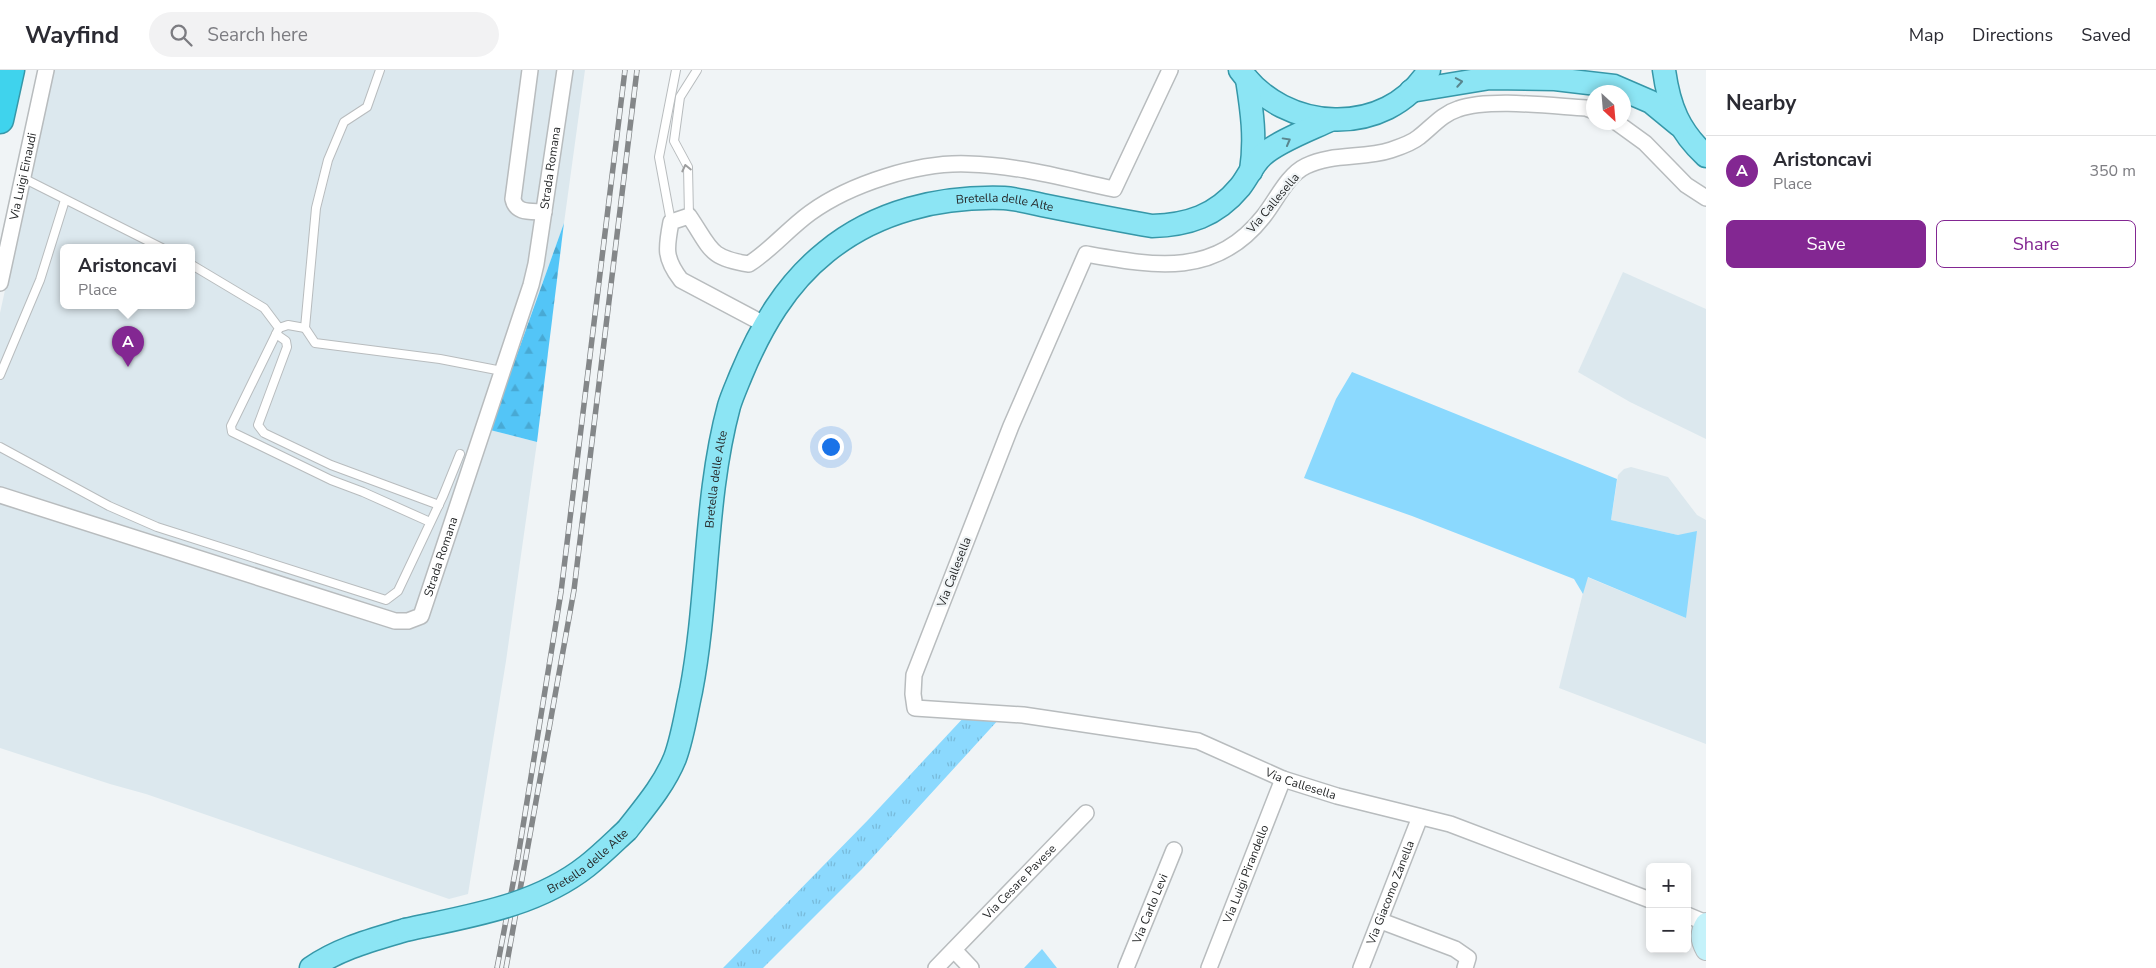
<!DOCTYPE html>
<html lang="en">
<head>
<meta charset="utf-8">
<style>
  body { margin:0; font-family:"Nunito Sans",sans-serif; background:#f2f2f3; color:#2b2b33 }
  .controls { position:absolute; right:15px; bottom:15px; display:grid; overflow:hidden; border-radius:8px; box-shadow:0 2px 8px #0003 }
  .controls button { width:45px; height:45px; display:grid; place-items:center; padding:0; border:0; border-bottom:1px solid #e1e1e2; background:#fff; color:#2b2b33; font:25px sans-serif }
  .compass { position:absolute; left:1586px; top:15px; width:45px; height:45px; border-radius:50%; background:#fff; box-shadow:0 2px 8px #0003; rotate:154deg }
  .you { position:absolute; left:830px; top:376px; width:18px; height:18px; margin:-12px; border:4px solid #fff; border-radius:50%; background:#1a73e8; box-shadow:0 0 0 8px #1a73e833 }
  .badge { display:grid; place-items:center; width:32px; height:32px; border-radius:50%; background:#832792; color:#fff; font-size:16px; font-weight:700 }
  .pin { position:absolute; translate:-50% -41px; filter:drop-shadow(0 1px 2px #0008) }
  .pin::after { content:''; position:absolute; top:26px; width:18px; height:15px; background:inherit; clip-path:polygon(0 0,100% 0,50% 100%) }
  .popup { position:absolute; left:60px; top:174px; width:135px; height:65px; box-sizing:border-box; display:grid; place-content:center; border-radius:8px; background:#fff; filter:drop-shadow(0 1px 4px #0005); font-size:16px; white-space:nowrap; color:#7c7c81 }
  .popup b { font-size:19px; color:#2b2b33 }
  .popup::after { content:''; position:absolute; left:50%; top:100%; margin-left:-10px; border:10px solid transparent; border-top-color:#fff }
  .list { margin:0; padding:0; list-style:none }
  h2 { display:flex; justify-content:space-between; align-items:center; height:65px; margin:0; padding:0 20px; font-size:21px }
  h2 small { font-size:16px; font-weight:400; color:#7c7c81 }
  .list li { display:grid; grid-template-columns:32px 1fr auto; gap:15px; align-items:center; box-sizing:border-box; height:70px; padding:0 20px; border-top:1px solid #e1e1e2 }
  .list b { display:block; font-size:19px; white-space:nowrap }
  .list p { margin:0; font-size:16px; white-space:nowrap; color:#7c7c81 }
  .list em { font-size:16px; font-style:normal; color:#7c7c81 }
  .actions { display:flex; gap:10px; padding:15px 20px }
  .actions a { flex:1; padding:11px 0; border:1px solid #832792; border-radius:8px; text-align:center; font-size:18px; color:#832792 }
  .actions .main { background:#832792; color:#fff }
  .icon { flex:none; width:28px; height:28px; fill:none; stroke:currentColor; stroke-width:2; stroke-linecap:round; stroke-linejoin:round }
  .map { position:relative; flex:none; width:1706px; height:898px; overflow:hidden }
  header { display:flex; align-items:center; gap:30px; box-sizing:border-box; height:70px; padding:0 25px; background:#fff; border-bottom:1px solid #e1e1e2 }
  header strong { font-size:24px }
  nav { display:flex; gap:28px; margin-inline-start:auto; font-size:18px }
  .search { width:350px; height:45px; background:#f2f2f3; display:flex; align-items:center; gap:12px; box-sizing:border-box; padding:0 18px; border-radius:28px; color:#7c7c81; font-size:19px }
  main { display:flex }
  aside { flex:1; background:#fff }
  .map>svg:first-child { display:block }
</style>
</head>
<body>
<header>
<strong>Wayfind</strong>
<div class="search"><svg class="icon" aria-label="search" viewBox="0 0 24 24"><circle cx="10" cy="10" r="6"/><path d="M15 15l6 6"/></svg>Search here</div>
<nav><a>Map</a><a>Directions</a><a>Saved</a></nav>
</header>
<main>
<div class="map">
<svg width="1706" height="898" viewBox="0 0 1706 898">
  <defs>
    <pattern id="forest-firs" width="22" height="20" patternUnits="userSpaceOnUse" patternTransform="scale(1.25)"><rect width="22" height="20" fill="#53c5f7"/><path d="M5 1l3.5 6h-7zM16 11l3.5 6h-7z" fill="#48a9d4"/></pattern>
    <pattern id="park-tufts" width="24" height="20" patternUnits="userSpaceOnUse" patternTransform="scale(1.25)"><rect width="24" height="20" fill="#8bd9fe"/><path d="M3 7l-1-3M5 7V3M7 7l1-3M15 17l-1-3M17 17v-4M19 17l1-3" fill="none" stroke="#78bada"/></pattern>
  </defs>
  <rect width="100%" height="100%" fill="#f0f4f6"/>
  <!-- built -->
  <g fill="#dce8ee" fill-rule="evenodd">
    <path d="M 53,0 L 585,0 L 564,153 L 490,360 L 537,372 L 506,591 L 468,824 L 449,829 L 146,724 L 110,714 L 0,678 L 0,243 ZM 64,178 L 192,178 L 192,236 L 64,236 Z"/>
    <polygon points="1623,202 1706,239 1706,369 1630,332 1578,302"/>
    <polygon points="1631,397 1668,407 1697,445 1706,450 1706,674 1559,618 1587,507 1686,548 1678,465 1611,450 1618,405 1624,399"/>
  </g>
  <!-- green -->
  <g fill="#8bd9fe">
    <polygon points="1352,302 1617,409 1611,450 1678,465 1697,461 1686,548 1588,507 1583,524 1574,509 1412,446 1304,408 1336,329"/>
    <polygon points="1042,879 1057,898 1024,898"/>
  </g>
  <!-- forest -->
  <polygon fill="url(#forest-firs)" points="564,153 537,372 490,360"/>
  <!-- park -->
  <polygon fill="url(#park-tufts)" points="966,645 1000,648 862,799 763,898 723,898 868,750"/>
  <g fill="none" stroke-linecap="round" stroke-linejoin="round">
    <defs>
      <g id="lane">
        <polyline points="380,0 367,37 344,52 328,90 316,138 305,258 315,273 440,289 502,301"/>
        <polyline points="23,108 162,178"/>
        <polyline points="689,146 688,97 674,71 680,27 697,0"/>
        <polyline points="671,152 659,87 676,0"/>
        <polyline points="192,195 264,238 279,258 231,356 232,362 331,410 363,422 430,452"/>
        <polyline points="279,258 288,255 305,258"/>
        <polyline points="276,264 286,271 287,277 258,355 264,363 331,395 439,435"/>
        <polyline points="0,305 40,210 65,130"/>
        <polyline points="0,377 109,436 157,457 386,530 398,521 443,426 460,384"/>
      </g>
      <g id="street">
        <path d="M 530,0 L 513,129 C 516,144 531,141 544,142"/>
        <path id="s1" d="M 1594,41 L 1586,38 C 1552,36 1489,28 1458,39 C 1442,44 1432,57 1419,67 C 1412,73 1400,77 1391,80 C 1364,89 1332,83 1306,96 C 1287,105 1276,131 1263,147 C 1215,208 1154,196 1086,184 L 1011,356 L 914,605 L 913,624 L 915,638 L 1023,645 L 1198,671 L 1283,709 L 1337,726 L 1450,754 L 1650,830"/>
        <polyline points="1616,52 1645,73 1686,115 1706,128"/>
        <path id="s2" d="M 0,213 L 46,0"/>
        <path d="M 764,254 L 681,210 C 664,188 666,178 671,152 L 689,146 C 711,178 708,188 749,194 C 771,180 788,159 810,143 C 850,114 918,92 968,94 C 1018,95 1066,109 1114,119 L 1170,0"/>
        <path id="s3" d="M 0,425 L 395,551 L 408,551 L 421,546 L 531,215 L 536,194 L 565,0"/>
        <polyline points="1687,845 1706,853"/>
        <polyline points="1381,851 1455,879 1468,888 1465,898"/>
        <polyline points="954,880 971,898"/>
        <path id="s4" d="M 936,898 L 1086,743"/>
        <path id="s5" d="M 1126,898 L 1174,780"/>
        <path id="s6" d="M 1209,898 L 1283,709"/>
        <path id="s7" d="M 1361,898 L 1420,747"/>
      </g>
      <path id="secondary" d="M 1706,853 C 1700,862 1700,870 1706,880"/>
      <g id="primary">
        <path d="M 1240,0 C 1284,63 1386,69 1429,0"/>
        <path d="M 1664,0 C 1669,37 1679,61 1706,86"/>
        <path d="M 1247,9 C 1252,41 1256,69 1251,101"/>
        <polyline points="1411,21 1490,8 1555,9 1614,16 1651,32 1679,55"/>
        <path id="s8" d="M 627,760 C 645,737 664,715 675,688 C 683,666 686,643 691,621 C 709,527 704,429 729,336 C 732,326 737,315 741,305 C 761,257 786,214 826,182 C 876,141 940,126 1004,128 C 1018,129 1033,133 1047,136 C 1082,143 1117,150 1152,156 C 1188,155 1216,146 1240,117 C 1248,107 1253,94 1262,86 C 1276,72 1311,59 1330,50"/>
        <path d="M 311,898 C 340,878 372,870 405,860"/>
      </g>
      <polyline id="highway" points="0,50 11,0"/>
    </defs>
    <!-- lane casing -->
    <use href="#lane" stroke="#b8bcbe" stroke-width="10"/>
    <!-- street casing -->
    <use href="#street" stroke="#b8bcbe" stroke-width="18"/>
    <!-- secondary casing -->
    <use href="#secondary" stroke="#b8bcbe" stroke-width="22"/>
    <!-- primary casing -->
    <use href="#primary" stroke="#3697a8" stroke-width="25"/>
    <!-- highway casing -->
    <use href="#highway" stroke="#3697a8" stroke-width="29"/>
    <!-- lane -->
    <use href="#lane" stroke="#fff" stroke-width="8"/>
    <!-- street -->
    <use href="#street" stroke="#fff" stroke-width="15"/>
    <!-- secondary -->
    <use href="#secondary" stroke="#c5f2fa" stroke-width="20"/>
    <!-- primary -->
    <use href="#primary" stroke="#8ce5f4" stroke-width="22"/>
    <!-- highway -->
    <use href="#highway" stroke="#3fd3ed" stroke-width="26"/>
    <defs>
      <g id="rail">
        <polyline points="497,898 518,787 561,522 625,0"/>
        <polyline points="506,898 574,520 637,0"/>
      </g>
    </defs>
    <!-- rail casing -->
    <use href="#rail" stroke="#848789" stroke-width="5.5"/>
    <!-- rail -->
    <use href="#rail" stroke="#f0f4f6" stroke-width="4" stroke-dasharray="11" stroke-linecap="butt"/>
    <defs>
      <g id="primary-bridge">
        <path id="s9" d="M 405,860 C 468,846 535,837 587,796 C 601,785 614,772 627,760"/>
      </g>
    </defs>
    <!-- primary-bridge casing -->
    <use href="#primary-bridge" stroke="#3697a8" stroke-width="25" stroke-linecap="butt"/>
    <!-- primary-bridge -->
    <use href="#primary-bridge" stroke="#8ce5f4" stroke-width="22"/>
  </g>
  <!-- one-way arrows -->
  <defs><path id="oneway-chevron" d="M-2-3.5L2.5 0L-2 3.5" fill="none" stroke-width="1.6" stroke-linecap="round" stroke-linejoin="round" transform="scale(1.25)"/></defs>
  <g stroke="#59868e">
    <use href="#oneway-chevron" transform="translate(1459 12) rotate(-10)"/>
    <use href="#oneway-chevron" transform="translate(1287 71) rotate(-29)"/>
  </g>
  <use stroke="#9d9e9f" href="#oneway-chevron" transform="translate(686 98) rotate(-103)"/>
  <g text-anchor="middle" stroke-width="4.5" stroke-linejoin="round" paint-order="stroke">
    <!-- street labels -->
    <g font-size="12" fill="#262829" stroke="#f0f4f6">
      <text dy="4" stroke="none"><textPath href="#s3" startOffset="909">Strada Romana</textPath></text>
      <text dy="4" stroke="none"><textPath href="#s2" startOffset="109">Via Luigi Einaudi</textPath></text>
      <text transform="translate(1273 133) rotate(-50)" y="4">Via Callesella</text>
      <text dy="4" stroke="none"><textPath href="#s8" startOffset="819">Bretella delle Alte</textPath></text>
      <text dy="4" stroke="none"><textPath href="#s8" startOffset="369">Bretella delle Alte</textPath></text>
      <text dy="4" stroke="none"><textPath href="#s3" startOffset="504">Strada Romana</textPath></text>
      <text transform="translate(954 502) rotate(-69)" y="4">Via Callesella</text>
      <text dy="4" stroke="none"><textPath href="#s1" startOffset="1448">Via Callesella</textPath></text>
      <text dy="4" stroke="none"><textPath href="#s9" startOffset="198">Bretella delle Alte</textPath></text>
      <text dy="4" stroke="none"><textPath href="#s6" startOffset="101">Via Luigi Pirandello</textPath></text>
      <text dy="4" stroke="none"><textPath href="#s4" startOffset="120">Via Cesare Pavese</textPath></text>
      <text dy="4" stroke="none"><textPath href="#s7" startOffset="81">Via Giacomo Zanella</textPath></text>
      <text dy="4" stroke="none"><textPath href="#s5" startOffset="64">Via Carlo Levi</textPath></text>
    </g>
  </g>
</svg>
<div class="controls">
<button>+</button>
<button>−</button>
</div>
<svg class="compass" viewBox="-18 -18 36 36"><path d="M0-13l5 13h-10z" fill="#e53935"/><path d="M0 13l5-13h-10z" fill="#7c7c81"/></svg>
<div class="you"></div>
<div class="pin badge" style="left:128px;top:297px">A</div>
<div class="popup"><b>Aristoncavi</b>Place</div>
</div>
<aside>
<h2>Nearby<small></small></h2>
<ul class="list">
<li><span class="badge">A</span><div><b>Aristoncavi</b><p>Place</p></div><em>350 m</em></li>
</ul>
<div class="actions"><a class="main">Save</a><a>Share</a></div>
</aside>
</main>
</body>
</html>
